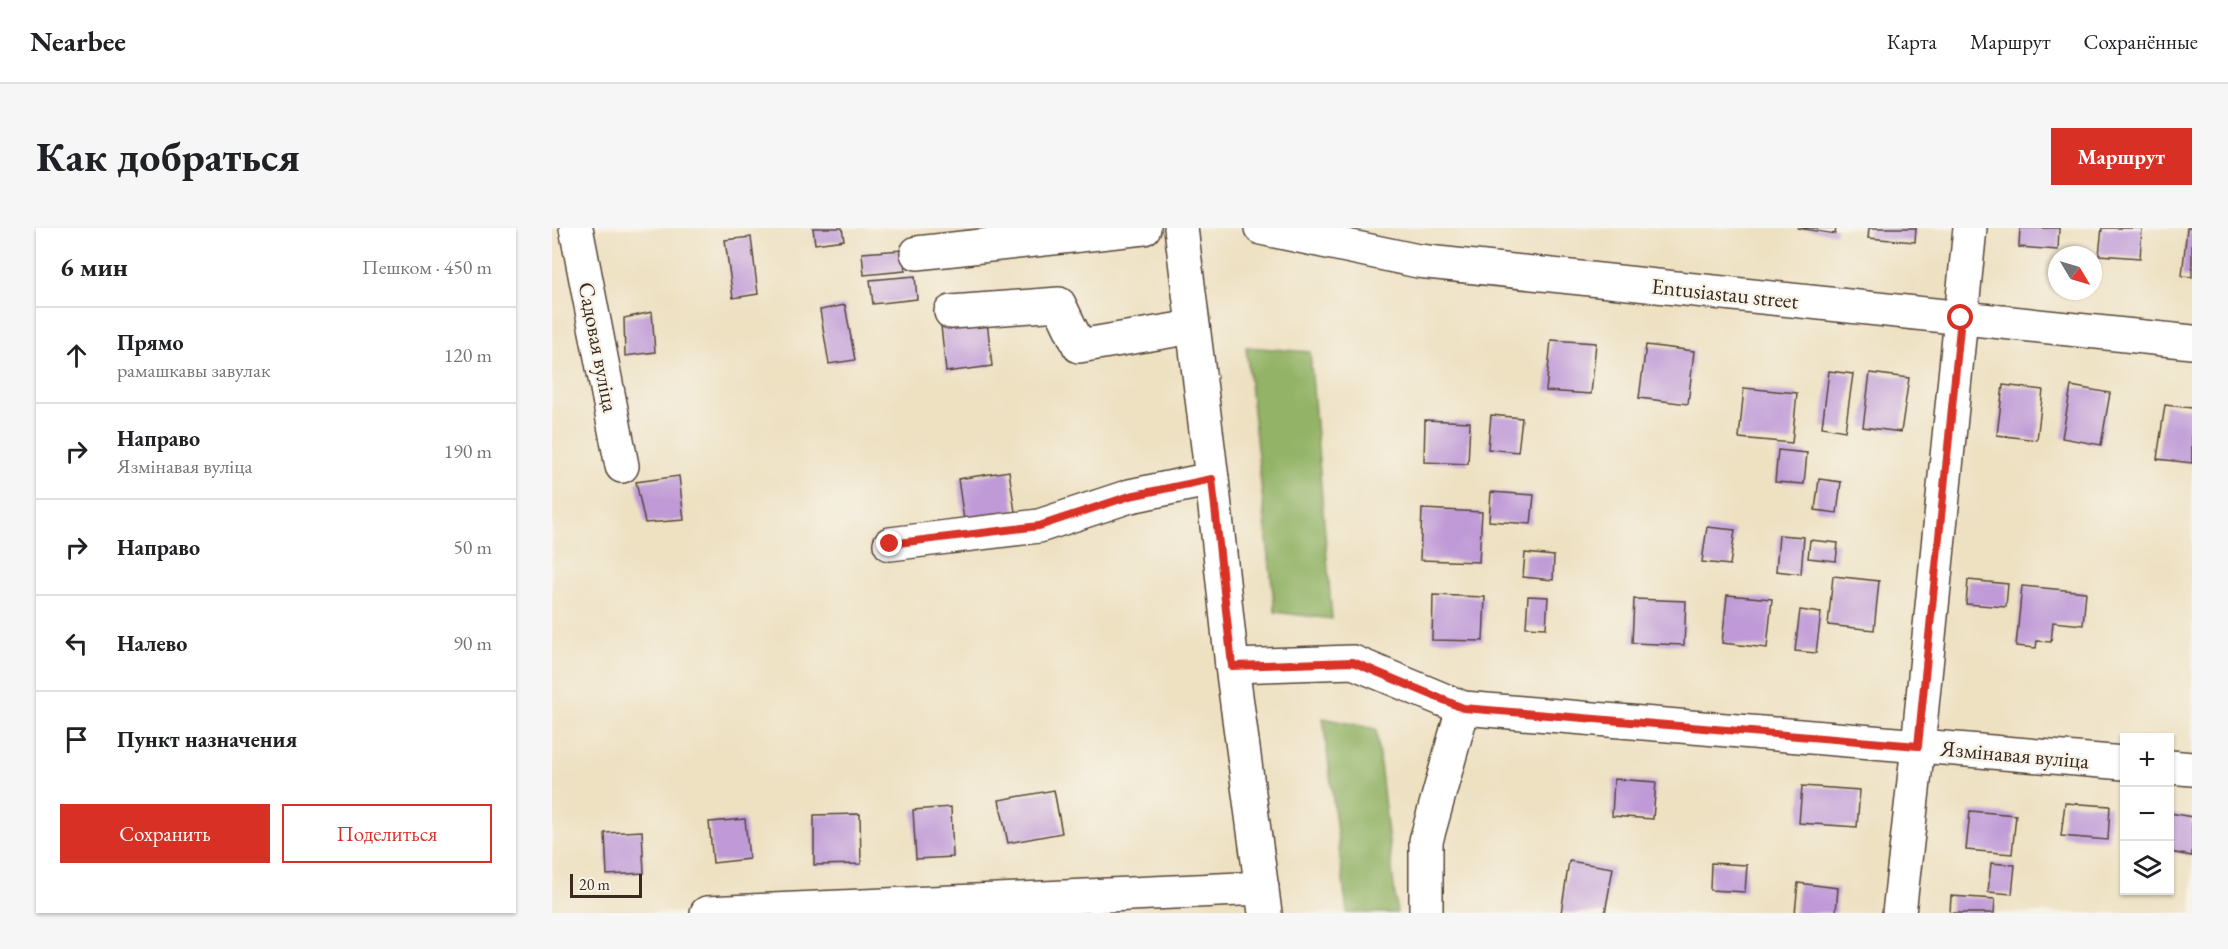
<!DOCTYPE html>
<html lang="ru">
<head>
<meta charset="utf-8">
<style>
  body { margin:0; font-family:"EB Garamond",serif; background:#f6f6f6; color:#202124 }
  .controls { position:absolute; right:18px; bottom:18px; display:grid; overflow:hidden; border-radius:0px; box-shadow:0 2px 4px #0004 }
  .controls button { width:54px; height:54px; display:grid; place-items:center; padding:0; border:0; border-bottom:2px solid #e0e0e0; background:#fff; color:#202124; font:30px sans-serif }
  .compass { position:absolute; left:1496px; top:18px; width:54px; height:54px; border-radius:50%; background:#fff; box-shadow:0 2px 4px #0004; rotate:128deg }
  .scale { position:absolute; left:18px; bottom:15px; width:72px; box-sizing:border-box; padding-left:6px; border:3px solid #3b2a1e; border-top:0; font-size:16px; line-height:21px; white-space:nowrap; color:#3b2a1e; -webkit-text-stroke:4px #f7f3e8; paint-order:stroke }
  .stop { position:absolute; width:18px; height:18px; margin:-14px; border:4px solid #d93025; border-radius:50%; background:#fff }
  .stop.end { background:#d93025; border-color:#fff; box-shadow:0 2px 6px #0008 }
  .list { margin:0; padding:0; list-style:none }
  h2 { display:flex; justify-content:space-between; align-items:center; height:78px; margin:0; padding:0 24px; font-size:26px }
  h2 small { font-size:20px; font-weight:400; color:#757577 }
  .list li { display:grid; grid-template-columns:39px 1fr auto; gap:18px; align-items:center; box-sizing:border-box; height:96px; padding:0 24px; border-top:2px solid #e0e0e0 }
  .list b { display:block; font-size:22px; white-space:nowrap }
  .list p { margin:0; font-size:20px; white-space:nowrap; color:#757577 }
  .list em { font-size:20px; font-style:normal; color:#757577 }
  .actions { display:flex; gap:12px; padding:18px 24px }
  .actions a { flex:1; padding:14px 0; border:2px solid #d93025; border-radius:0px; text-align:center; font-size:21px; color:#d93025 }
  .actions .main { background:#d93025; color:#fff }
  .icon { flex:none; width:33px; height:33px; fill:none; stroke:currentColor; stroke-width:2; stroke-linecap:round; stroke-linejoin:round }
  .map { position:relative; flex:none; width:1640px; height:685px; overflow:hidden; border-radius:0px }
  header { display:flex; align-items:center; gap:36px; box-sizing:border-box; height:84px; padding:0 30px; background:#fff; border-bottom:2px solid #e0e0e0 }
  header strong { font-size:28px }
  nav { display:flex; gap:33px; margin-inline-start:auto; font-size:21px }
  .intro { display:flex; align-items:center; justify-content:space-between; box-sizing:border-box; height:144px; padding:0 36px }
  h1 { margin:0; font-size:42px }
  .button { padding:15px 27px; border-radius:0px; background:#d93025; color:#fff; font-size:21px; font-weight:700 }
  main { display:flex; gap:36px; padding:0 36px }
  aside { flex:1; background:#fff; border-radius:0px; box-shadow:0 2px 4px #0004 }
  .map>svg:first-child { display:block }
</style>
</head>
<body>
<header>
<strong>Nearbee</strong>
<nav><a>Карта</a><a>Маршрут</a><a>Сохранённые</a></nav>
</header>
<div class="intro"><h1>Как добраться</h1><a class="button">Маршрут</a></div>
<main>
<aside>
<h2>6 мин<small>Пешком · 450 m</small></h2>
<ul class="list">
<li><svg class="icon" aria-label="ahead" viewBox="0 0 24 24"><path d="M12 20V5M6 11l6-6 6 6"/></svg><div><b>Прямо</b><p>рамашкавы завулак</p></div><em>120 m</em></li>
<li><svg class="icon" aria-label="right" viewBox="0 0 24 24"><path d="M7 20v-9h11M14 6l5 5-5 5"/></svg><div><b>Направо</b><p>Язмінавая вуліца</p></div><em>190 m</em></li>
<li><svg class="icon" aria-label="right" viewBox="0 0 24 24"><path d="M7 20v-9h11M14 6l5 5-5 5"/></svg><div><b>Направо</b></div><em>50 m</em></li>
<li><svg class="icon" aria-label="left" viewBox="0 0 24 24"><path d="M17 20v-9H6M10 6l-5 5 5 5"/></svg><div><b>Налево</b></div><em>90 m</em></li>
<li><svg class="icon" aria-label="arrive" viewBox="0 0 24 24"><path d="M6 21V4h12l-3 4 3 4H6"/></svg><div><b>Пункт назначения</b></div></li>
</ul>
<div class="actions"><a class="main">Сохранить</a><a>Поделиться</a></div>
</aside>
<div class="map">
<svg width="1640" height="685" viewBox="0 0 1640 685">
  <rect width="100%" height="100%" fill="#f7f3e8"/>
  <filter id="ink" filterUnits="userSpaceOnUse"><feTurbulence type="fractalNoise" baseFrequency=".0167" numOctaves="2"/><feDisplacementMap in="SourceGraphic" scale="12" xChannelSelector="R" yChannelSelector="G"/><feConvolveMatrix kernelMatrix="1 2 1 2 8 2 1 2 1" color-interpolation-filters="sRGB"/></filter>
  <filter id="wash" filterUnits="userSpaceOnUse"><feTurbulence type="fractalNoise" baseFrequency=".008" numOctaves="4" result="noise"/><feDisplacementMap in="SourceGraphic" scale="24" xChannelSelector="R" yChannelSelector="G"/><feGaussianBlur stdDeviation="1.35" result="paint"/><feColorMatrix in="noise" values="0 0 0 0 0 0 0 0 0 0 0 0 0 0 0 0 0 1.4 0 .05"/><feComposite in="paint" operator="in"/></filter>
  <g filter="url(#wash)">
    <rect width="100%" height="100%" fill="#eee1c2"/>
    <!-- forest -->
    <g fill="#93b366" stroke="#676e42" stroke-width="1.5">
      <polygon points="694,119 758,124 780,391 723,384"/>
      <polygon points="771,490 824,501 845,685 795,685"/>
    </g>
    <g id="blocks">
      <!-- building -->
      <g fill="#bf9ad7">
        <polygon points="261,0 290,0 292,12 263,16"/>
        <polygon points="1245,0 1284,0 1283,6"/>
        <polygon points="1317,0 1364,0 1363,14 1316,10"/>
        <polygon points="1468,0 1507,0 1506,22 1467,19"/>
        <polygon points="1550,0 1590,0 1588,30 1547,27"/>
        <polygon points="1635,0 1640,0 1640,49 1630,48"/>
        <polygon points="199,9 206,66 181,70 173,12"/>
        <polygon points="351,22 353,43 312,47 310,25"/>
        <polygon points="363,48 365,71 321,76 318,52"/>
        <polygon points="293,77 303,132 277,136 268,82"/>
        <polygon points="100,84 103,124 73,128 72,90"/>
        <polygon points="435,93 440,138 394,144 389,98"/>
        <polygon points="999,112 1044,115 1039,166 994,163"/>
        <polygon points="1094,117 1142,123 1136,176 1087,170"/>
        <polygon points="1277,143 1301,146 1293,203 1270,199"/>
        <polygon points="1318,145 1357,150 1349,204 1311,199"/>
        <polygon points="1451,157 1491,162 1485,212 1445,207"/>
        <polygon points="1519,158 1558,165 1549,217 1510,210"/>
        <polygon points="1192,160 1245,165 1240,215 1187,210"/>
        <polygon points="1613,177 1640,180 1640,235 1605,231"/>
        <polygon points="939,187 970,190 966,224 936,221"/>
        <polygon points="873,192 918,194 916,236 872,234"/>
        <polygon points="1226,222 1255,225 1252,256 1223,254"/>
        <polygon points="457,243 463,284 412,292 406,251"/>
        <polygon points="127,248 132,292 93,295 84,254"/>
        <polygon points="1267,251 1289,254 1285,285 1263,282"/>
        <polygon points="939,264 982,267 979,296 937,293"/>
        <polygon points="870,281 930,284 927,334 868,332"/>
        <polygon points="1155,299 1183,302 1178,337 1150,334"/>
        <polygon points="1227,307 1252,309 1249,346 1224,343"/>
        <polygon points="1258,312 1286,315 1284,333 1256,330"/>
        <polygon points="973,325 1002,328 1001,352 971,349"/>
        <polygon points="1281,348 1327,353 1322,402 1276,397"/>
        <polygon points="1416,352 1456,356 1454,379 1414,376"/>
        <polygon points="1470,358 1534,364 1531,397 1501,394 1499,414 1485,413 1484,420 1464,418"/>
        <polygon points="881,367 933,369 931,413 880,412"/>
        <polygon points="1175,367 1220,371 1215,420 1170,415"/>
        <polygon points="976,368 996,369 994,400 974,399"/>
        <polygon points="1082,371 1134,373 1132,417 1080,415"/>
        <polygon points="1248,382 1269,385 1264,425 1243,423"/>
        <polygon points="1062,551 1104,554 1101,591 1060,588"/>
        <polygon points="1250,558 1308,562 1305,599 1247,595"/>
        <polygon points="502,562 510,605 456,615 447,572"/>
        <polygon points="1513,575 1558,578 1556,612 1509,608"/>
        <polygon points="399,579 401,629 364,631 361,582"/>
        <polygon points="1418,583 1464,587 1460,626 1414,622"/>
        <polygon points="1618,585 1640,589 1640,628 1618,624"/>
        <polygon points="308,586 309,636 262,637 262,587"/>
        <polygon points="193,591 197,631 161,635 157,594"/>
        <polygon points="90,603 92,645 55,647 53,605"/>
        <polygon points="1017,633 1061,640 1053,685 1009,685"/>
        <polygon points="1159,635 1195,637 1193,664 1158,662"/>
        <polygon points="1439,635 1463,637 1460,666 1436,664"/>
        <polygon points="1246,655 1286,660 1284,685 1243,685"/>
        <polygon points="1399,668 1443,671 1442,685 1398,685"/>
      </g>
    </g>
  </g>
  <g filter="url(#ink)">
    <use href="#blocks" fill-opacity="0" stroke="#564537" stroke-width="1.5"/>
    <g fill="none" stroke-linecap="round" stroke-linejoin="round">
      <defs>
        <g id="minor">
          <polyline points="24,0 70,238"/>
          <polyline points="709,0 866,33 1640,114"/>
          <polyline points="365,25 592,0"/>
          <polyline points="399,84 507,76 527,118 641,99"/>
          <polyline points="338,316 487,298 578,268 660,251"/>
          <polyline points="680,438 801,434 911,480 1572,535"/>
          <polyline points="1618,539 1640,541"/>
          <polyline points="155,685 710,660"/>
          <polyline points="874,685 874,613 911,480"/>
          <polyline points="1347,685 1366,518 1418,0"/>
        </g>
        <polyline id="major" points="629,0 660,251 680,438 713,685"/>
      </defs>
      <!-- minor casing -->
      <use href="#minor" stroke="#564537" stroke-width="36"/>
      <!-- major casing -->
      <use href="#major" stroke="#564537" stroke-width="36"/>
      <!-- minor -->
      <use href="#minor" stroke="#fff" stroke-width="33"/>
      <!-- major -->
      <use href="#major" stroke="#fff" stroke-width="33"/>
    </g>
  </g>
  <g fill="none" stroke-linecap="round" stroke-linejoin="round" filter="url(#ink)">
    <!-- route -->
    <polyline stroke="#d93025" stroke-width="8" points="338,316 487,298 578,268 660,251 680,438 801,434 911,480 1366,518 1409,90"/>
  </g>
  <g text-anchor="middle" stroke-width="5" stroke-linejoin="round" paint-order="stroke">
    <!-- street labels -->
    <g font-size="22" fill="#3b2a1e" stroke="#f7f3e8">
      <text transform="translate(1173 65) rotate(6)" y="8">Entusiastau street</text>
      <text transform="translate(47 119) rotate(79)" y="8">Садовая вуліца</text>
      <text transform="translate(1463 526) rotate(5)" y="8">Язмінавая вуліца</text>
    </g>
  </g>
</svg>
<div class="controls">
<button>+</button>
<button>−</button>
<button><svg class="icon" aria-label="layers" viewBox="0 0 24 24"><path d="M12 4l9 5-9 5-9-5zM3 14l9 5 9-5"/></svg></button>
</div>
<svg class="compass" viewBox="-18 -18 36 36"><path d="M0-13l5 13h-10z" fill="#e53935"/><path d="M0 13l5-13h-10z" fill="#757577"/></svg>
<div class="scale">20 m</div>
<div class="stop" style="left:1409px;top:90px"></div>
<div class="stop end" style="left:338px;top:316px"></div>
</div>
</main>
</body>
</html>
